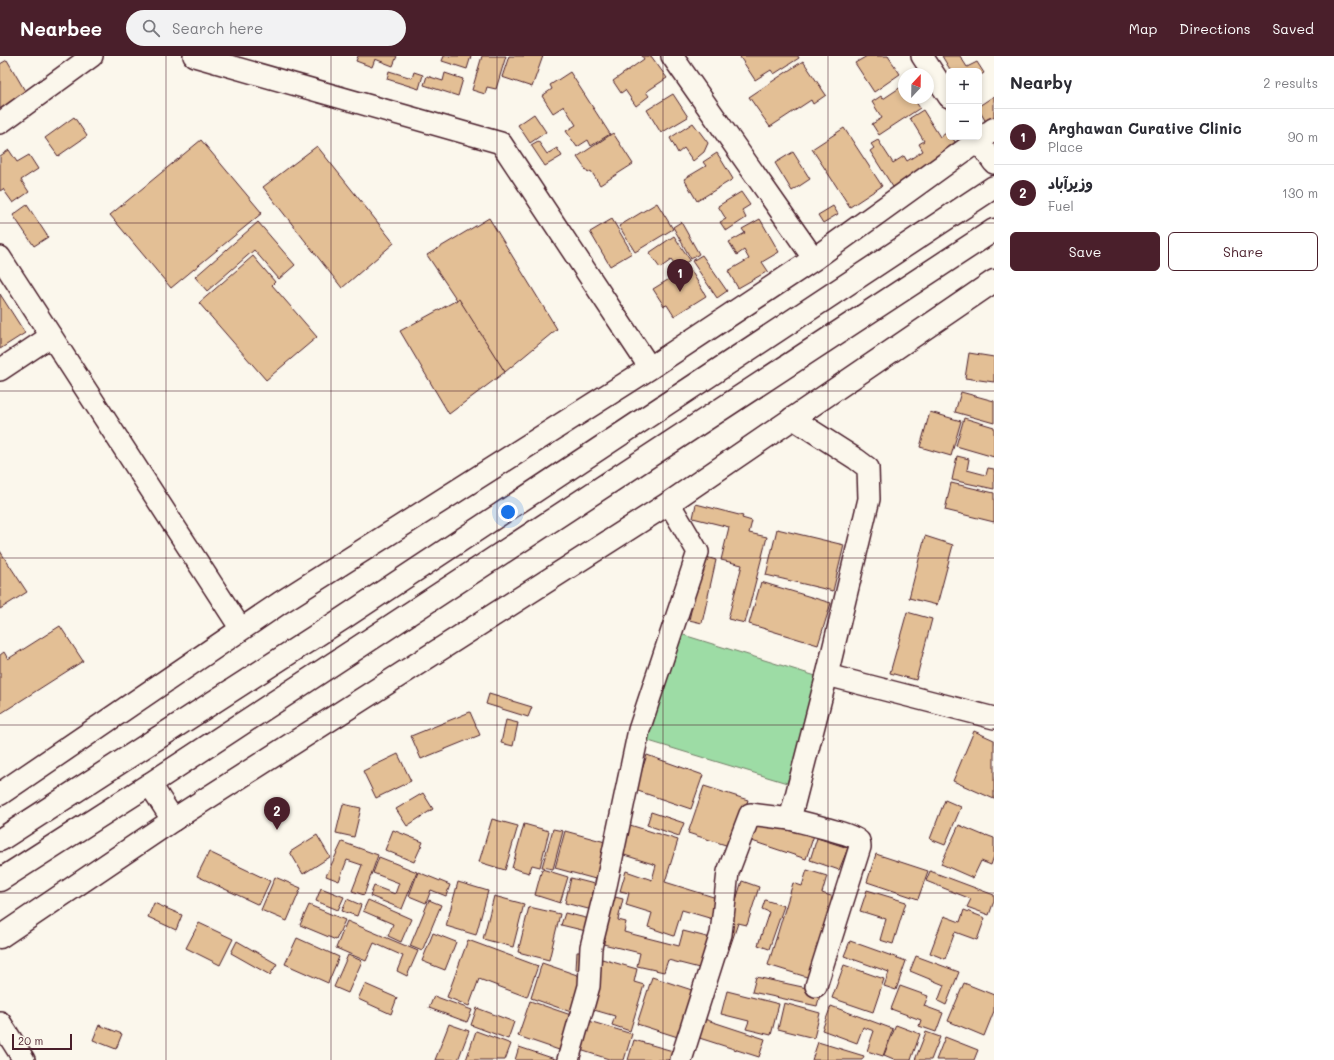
<!DOCTYPE html>
<html lang="en">
<head>
<meta charset="utf-8">
<style>
  body { margin:0; font-family:Mali,"Playpen Sans Arabic",sans-serif; background:#f2f2f3; color:#2b2b33 }
  .controls { position:absolute; right:12px; top:12px; display:grid; overflow:hidden; border-radius:6px; box-shadow:0 2px 6px #0003 }
  .controls button { width:36px; height:36px; display:grid; place-items:center; padding:0; border:0; border-bottom:1px solid #e1e1e2; background:#fff; color:#2b2b33; font:20px sans-serif }
  .compass { position:absolute; left:898px; top:12px; width:36px; height:36px; border-radius:50%; background:#fff; box-shadow:0 2px 6px #0003; rotate:22deg }
  .scale { position:absolute; left:12px; bottom:10px; width:60px; box-sizing:border-box; padding-left:4px; border:2px solid #4a1f2b; border-top:0; font-size:11px; line-height:14px; white-space:nowrap; color:#4a1f2b; -webkit-text-stroke:3px #fbf7ec; paint-order:stroke }
  .you { position:absolute; left:508px; top:456px; width:14px; height:14px; margin:-10px; border:3px solid #fff; border-radius:50%; background:#1a73e8; box-shadow:0 0 0 6px #1a73e833 }
  .badge { display:grid; place-items:center; width:26px; height:26px; border-radius:50%; background:#4a1f2b; color:#fff; font-size:13px; font-weight:700 }
  .pin { position:absolute; translate:-50% -33px; filter:drop-shadow(0 1px 2px #0008) }
  .pin::after { content:''; position:absolute; top:21px; width:14px; height:12px; background:inherit; clip-path:polygon(0 0,100% 0,50% 100%) }
  .list { margin:0; padding:0; list-style:none }
  h2 { display:flex; justify-content:space-between; align-items:center; height:52px; margin:0; padding:0 16px; font-size:17px }
  h2 small { font-size:13px; font-weight:400; color:#7c7c81 }
  .list li { display:grid; grid-template-columns:26px 1fr auto; gap:12px; align-items:center; box-sizing:border-box; height:56px; padding:0 16px; border-top:1px solid #e1e1e2 }
  .list b { display:block; font-size:15px; white-space:nowrap }
  .list p { margin:0; font-size:13px; white-space:nowrap; color:#7c7c81 }
  .list em { font-size:13px; font-style:normal; color:#7c7c81 }
  .actions { display:flex; gap:8px; padding:12px 16px }
  .actions a { flex:1; padding:9px 0; border:1px solid #4a1f2b; border-radius:6px; text-align:center; font-size:14px; color:#4a1f2b }
  .actions .main { background:#4a1f2b; color:#fff }
  .icon { flex:none; width:22px; height:22px; fill:none; stroke:currentColor; stroke-width:2; stroke-linecap:round; stroke-linejoin:round }
  .map { position:relative; flex:none; width:994px; height:1004px; overflow:hidden }
  header { display:flex; align-items:center; gap:24px; box-sizing:border-box; height:56px; padding:0 20px; background:#4a1f2b; color:#fff }
  header strong { font-size:19px }
  nav { display:flex; gap:22px; margin-inline-start:auto; font-size:14px }
  .search { width:280px; height:36px; background:#f2f2f3; display:flex; align-items:center; gap:10px; box-sizing:border-box; padding:0 14px; border-radius:22px; color:#7c7c81; font-size:15px }
  main { display:flex }
  aside { flex:1; background:#fff }
  .map>svg:first-child { display:block }
</style>
</head>
<body>
<header>
<strong>Nearbee</strong>
<div class="search"><svg class="icon" aria-label="search" viewBox="0 0 24 24"><circle cx="10" cy="10" r="6"/><path d="M15 15l6 6"/></svg>Search here</div>
<nav><a>Map</a><a>Directions</a><a>Saved</a></nav>
</header>
<main>
<div class="map">
<svg width="994" height="1004" viewBox="0 0 994 1004">
  <rect width="100%" height="100%" fill="#fbf7ec"/>
  <filter id="ink" filterUnits="userSpaceOnUse"><feTurbulence type="fractalNoise" baseFrequency=".025" numOctaves="2"/><feDisplacementMap in="SourceGraphic" scale="8" xChannelSelector="R" yChannelSelector="G"/><feConvolveMatrix kernelMatrix="1 2 1 2 8 2 1 2 1" color-interpolation-filters="sRGB"/></filter>
  <g filter="url(#ink)">
    <!-- green -->
    <polygon fill="#9ddca5" stroke="#747e68" points="674,576 819,621 787,727 642,683"/>
    <!-- building -->
    <g fill="#e3bf95" stroke="#4a1f2b">
      <polygon points="358,0 397,0 393,10 375,3 372,11 356,5"/>
      <polygon points="444,0 471,0 467,13 442,5"/>
      <polygon points="482,0 506,0 496,33 487,31 485,38 472,34"/>
      <polygon points="509,0 543,0 532,31 502,21"/>
      <polygon points="642,0 651,0 667,22 646,36 649,40 636,50 625,34 621,37 613,25 644,3"/>
      <polygon points="741,0 798,0 799,2 774,18 771,14 755,24 740,1"/>
      <polygon points="867,0 888,0 900,18 874,36 855,7"/>
      <polygon points="942,0 960,0 967,11 977,6 984,17 979,20 979,15 951,15"/>
      <polygon points="7,4 28,40 0,56 0,8"/>
      <polygon points="803,5 826,39 813,48 811,44 770,71 749,41"/>
      <polygon points="389,15 412,22 414,16 423,19 419,33 387,23"/>
      <polygon points="570,16 610,78 591,90 588,84 577,91 566,75 576,69 564,50 553,57 542,40 552,33 550,29"/>
      <polygon points="445,17 463,23 458,40 424,29 427,20 443,25"/>
      <polygon points="904,29 904,42 913,42 920,52 879,79 872,68 882,62 872,46 881,40 883,43"/>
      <polygon points="673,38 688,61 661,77 647,54"/>
      <polygon points="994,40 994,61 986,66 979,54 979,50"/>
      <polygon points="923,54 940,81 948,76 949,81 952,81 958,91 893,131 870,95 874,92 871,88 878,84 893,107 904,100 907,105 923,95 919,88 924,85 910,62"/>
      <polygon points="534,58 546,76 530,87 518,69"/>
      <polygon points="74,61 87,80 58,100 45,82"/>
      <polygon points="693,67 708,87 704,96 693,105 684,92 678,97 670,82"/>
      <polygon points="844,72 882,130 850,151 812,93"/>
      <polygon points="613,77 633,108 600,129 591,115 588,117 577,101"/>
      <polygon points="201,84 262,157 171,232 110,159"/>
      <polygon points="538,85 547,98 557,92 562,100 545,110 531,89"/>
      <polygon points="317,90 394,187 342,232 263,131"/>
      <polygon points="9,94 17,106 29,99 38,113 21,124 29,136 13,147 3,133 0,135 0,100"/>
      <polygon points="793,96 810,123 792,135 775,107"/>
      <polygon points="717,97 733,123 697,145 684,123 706,110 703,106"/>
      <polygon points="741,136 750,149 742,154 746,162 726,175 720,166 726,163 718,150"/>
      <polygon points="657,147 673,173 635,196 619,170"/>
      <polygon points="27,149 48,181 34,190 13,159"/>
      <polygon points="833,150 838,158 823,167 818,159"/>
      <polygon points="489,162 557,273 505,316 427,199"/>
      <polygon points="612,163 632,197 610,210 590,176"/>
      <polygon points="760,163 779,196 762,206 768,215 738,232 728,215 749,203 744,194 737,199 729,186 745,177 742,173"/>
      <polygon points="258,166 295,209 279,223 254,194 207,235 195,221"/>
      <polygon points="681,166 699,198 691,203 673,171"/>
      <polygon points="674,180 690,204 677,212 671,204 660,212 649,197"/>
      <polygon points="702,199 727,235 717,242 692,205"/>
      <polygon points="253,200 275,226 272,229 317,281 266,324 199,247"/>
      <polygon points="689,211 706,240 674,260 667,249 664,250 653,233"/>
      <polygon points="0,238 25,277 0,293"/>
      <polygon points="459,243 505,316 449,358 400,275"/>
      <polygon points="969,297 994,301 994,326 965,322"/>
      <polygon points="961,336 994,345 994,367 955,356"/>
      <polygon points="930,356 961,365 951,400 920,391"/>
      <polygon points="964,362 994,371 994,401 956,390"/>
      <polygon points="957,400 969,403 967,414 986,419 988,412 994,413 994,433 952,424"/>
      <polygon points="951,427 994,437 994,466 945,454"/>
      <polygon points="696,448 743,460 742,462 752,465 749,477 767,481 745,567 728,563 742,509 721,504 729,471 693,462"/>
      <polygon points="777,473 844,489 833,535 766,519"/>
      <polygon points="925,480 953,489 937,549 909,542"/>
      <polygon points="0,495 27,536 0,553"/>
      <polygon points="703,500 716,504 702,567 689,564"/>
      <polygon points="761,526 831,547 818,589 749,568"/>
      <polygon points="907,556 932,563 916,624 890,617"/>
      <polygon points="60,570 83,605 0,658 0,599 4,596 8,603"/>
      <polygon points="489,638 532,651 528,661 486,648"/>
      <polygon points="470,656 480,679 421,703 411,680"/>
      <polygon points="506,664 518,667 513,690 501,687"/>
      <polygon points="974,675 994,684 994,743 953,725"/>
      <polygon points="398,698 411,725 376,742 363,715"/>
      <polygon points="647,699 703,719 691,753 635,734"/>
      <polygon points="704,730 748,744 732,791 688,777"/>
      <polygon points="423,737 433,753 407,770 396,753"/>
      <polygon points="945,744 961,751 945,789 930,783"/>
      <polygon points="343,748 361,752 354,781 336,777"/>
      <polygon points="651,756 684,767 679,780 647,769"/>
      <polygon points="492,763 518,770 505,814 479,806"/>
      <polygon points="753,766 814,779 806,803 749,784"/>
      <polygon points="524,768 549,775 540,811 532,809 529,817 512,812"/>
      <polygon points="630,769 678,784 665,826 723,844 716,864 682,854 674,880 648,871 652,857 626,849 629,837 620,835 626,815 652,824 656,809 621,798"/>
      <polygon points="959,769 985,780 986,779 994,782 994,800 991,809 981,805 973,822 941,808"/>
      <polygon points="553,773 563,775 553,813 542,811"/>
      <polygon points="393,774 423,786 414,806 385,794"/>
      <polygon points="565,775 609,787 599,824 555,812"/>
      <polygon points="317,779 330,801 303,818 290,796"/>
      <polygon points="817,782 848,792 839,814 810,804"/>
      <polygon points="342,786 378,799 364,839 352,835 362,809 347,804 339,825 326,820"/>
      <polygon points="209,796 270,825 259,849 197,820"/>
      <polygon points="876,798 928,815 918,843 867,826"/>
      <polygon points="379,801 417,816 402,853 370,840 374,830 395,838 399,827 373,817"/>
      <polygon points="542,813 568,821 560,847 535,839"/>
      <polygon points="807,814 827,820 822,837 834,841 810,922 768,909 793,827 802,830"/>
      <polygon points="930,815 994,839 994,845 989,859 967,851 971,843 926,825"/>
      <polygon points="418,816 450,829 446,840 431,834 426,847 409,840"/>
      <polygon points="275,821 301,832 287,865 261,854"/>
      <polygon points="571,822 602,830 596,855 565,847"/>
      <polygon points="742,825 759,831 747,869 738,867 727,900 719,898"/>
      <polygon points="458,826 488,835 476,879 446,870"/>
      <polygon points="321,832 344,841 338,854 316,845"/>
      <polygon points="867,834 906,846 893,888 880,884 886,863 860,855"/>
      <polygon points="494,840 524,848 513,891 483,883"/>
      <polygon points="611,840 623,843 618,864 626,866 624,876 679,890 683,875 715,883 707,914 668,904 664,916 637,910 640,897 599,887"/>
      <polygon points="347,843 361,849 357,860 342,855"/>
      <polygon points="368,844 411,863 401,886 388,880 393,868 363,855"/>
      <polygon points="429,844 441,849 422,895 410,890"/>
      <polygon points="765,844 784,850 769,893 758,889 769,856 762,853"/>
      <polygon points="154,847 182,859 176,874 148,861"/>
      <polygon points="309,849 345,864 336,884 300,869"/>
      <polygon points="529,851 560,858 549,904 518,896"/>
      <polygon points="964,854 985,862 977,884 955,876 945,903 930,897 944,860 960,866"/>
      <polygon points="565,857 590,863 586,875 561,869"/>
      <polygon points="347,865 418,895 407,920 397,915 403,900 374,887 366,905 336,892"/>
      <polygon points="199,867 233,883 220,909 186,892"/>
      <polygon points="433,877 456,886 445,914 422,905"/>
      <polygon points="297,882 339,901 328,927 285,908"/>
      <polygon points="468,884 538,910 527,941 479,923 469,950 447,941"/>
      <polygon points="237,885 277,908 270,919 231,897"/>
      <polygon points="850,885 906,905 896,934 884,930 889,916 844,900"/>
      <polygon points="577,896 588,896 587,915 576,914"/>
      <polygon points="348,899 362,905 348,937 334,931"/>
      <polygon points="916,900 959,916 946,949 938,945 944,929 910,915"/>
      <polygon points="602,903 637,913 634,926 644,929 630,975 612,969 615,960 587,952"/>
      <polygon points="542,907 583,921 571,956 531,942"/>
      <polygon points="844,909 884,923 873,956 832,942"/>
      <polygon points="652,921 698,936 684,983 637,968"/>
      <polygon points="756,921 821,935 817,950 752,936"/>
      <polygon points="964,927 994,939 994,955 984,980 948,965"/>
      <polygon points="365,928 397,942 391,958 358,943"/>
      <polygon points="900,930 928,940 924,950 943,957 936,976 919,970 921,964 891,953"/>
      <polygon points="727,935 779,948 771,979 746,973 749,965 721,958"/>
      <polygon points="434,940 472,954 467,966 429,952"/>
      <polygon points="530,945 571,959 559,994 518,980"/>
      <polygon points="784,947 820,957 814,982 778,973"/>
      <polygon points="831,950 893,973 883,1000 867,995 874,975 863,971 857,987 822,974"/>
      <polygon points="477,952 514,966 508,983 471,969"/>
      <polygon points="698,961 765,983 759,1001 693,980"/>
      <polygon points="589,965 632,978 624,1004 612,1004 580,994"/>
      <polygon points="449,968 469,975 458,1004 435,1004"/>
      <polygon points="99,969 122,978 116,993 93,984"/>
      <polygon points="896,969 920,978 911,1004 896,1004 884,999"/>
      <polygon points="476,975 511,988 505,1004 466,1004"/>
      <polygon points="926,976 940,981 931,1004 915,1004"/>
      <polygon points="945,981 978,994 974,1004 936,1004"/>
      <polygon points="634,984 680,997 678,1004 628,1004"/>
      <polygon points="818,986 864,1000 862,1004 812,1004"/>
      <polygon points="519,991 558,1004 515,1004"/>
    </g>
    <g fill="none" stroke-linecap="round" stroke-linejoin="round">
      <defs>
        <g id="street">
          <polyline points="194,0 501,87 650,312"/>
          <polyline points="672,0 814,203"/>
          <polyline points="922,0 949,41"/>
          <polyline points="0,67 92,0"/>
          <polyline points="975,81 994,107"/>
          <polyline points="0,201 241,573"/>
          <polyline points="0,314 51,280"/>
          <polyline points="827,619 994,662"/>
          <path d="M 790,763 C 800,766 854,778 859,785 C 860,787 860,789 860,791 L 816,930"/>
          <polyline points="0,966 24,1004"/>
          <polyline points="568,1004 589,930 591,891 604,839 639,674 698,496 669,447"/>
          <polyline points="681,1004 721,878 728,816 750,758 790,763 827,619 869,443 868,412 856,403 792,362"/>
        </g>
        <g id="secondary">
          <polyline points="0,738 280,547 650,312 814,203 994,73"/>
          <polyline points="0,881 173,764 669,447 994,225"/>
        </g>
        <g id="primary">
          <polyline points="150,728 173,764"/>
          <polyline points="0,784 342,563 994,131"/>
          <polyline points="0,824 150,728 994,174"/>
        </g>
      </defs>
      <!-- street casing -->
      <use href="#street" stroke="#4a1f2b" stroke-width="24"/>
      <!-- secondary casing -->
      <use href="#secondary" stroke="#4a1f2b" stroke-width="25"/>
      <!-- primary casing -->
      <use href="#primary" stroke="#4a1f2b" stroke-width="25"/>
      <!-- street -->
      <use href="#street" stroke="#fbf7ec" stroke-width="21"/>
      <!-- secondary -->
      <use href="#secondary" stroke="#fbf7ec" stroke-width="22"/>
      <!-- primary -->
      <use href="#primary" stroke="#fbf7ec" stroke-width="22"/>
    </g>
  </g>
  <!-- grid -->
  <path fill="none" stroke="#4a1f2b" stroke-width="1" stroke-opacity="0.55" d="M 166,0 L 166,1004M 331,0 L 331,1004M 497,0 L 497,1004M 663,0 L 663,1004M 828,0 L 828,1004M 0,167 L 994,167M 0,335 L 994,335M 0,502 L 994,502M 0,669 L 994,669M 0,837 L 994,837"/>
</svg>
<div class="controls">
<button>+</button>
<button>−</button>
</div>
<svg class="compass" viewBox="-18 -18 36 36"><path d="M0-13l5 13h-10z" fill="#e53935"/><path d="M0 13l5-13h-10z" fill="#7c7c81"/></svg>
<div class="scale">20 m</div>
<div class="you"></div>
<div class="pin badge" style="left:680px;top:236px">1</div>
<div class="pin badge" style="left:277px;top:774px">2</div>
</div>
<aside>
<h2>Nearby<small>2 results</small></h2>
<ul class="list">
<li><span class="badge">1</span><div><b>Arghawan Curative Clinic</b><p>Place</p></div><em>90 m</em></li>
<li><span class="badge">2</span><div><b>وزیرآباد</b><p>Fuel</p></div><em>130 m</em></li>
</ul>
<div class="actions"><a class="main">Save</a><a>Share</a></div>
</aside>
</main>
</body>
</html>
